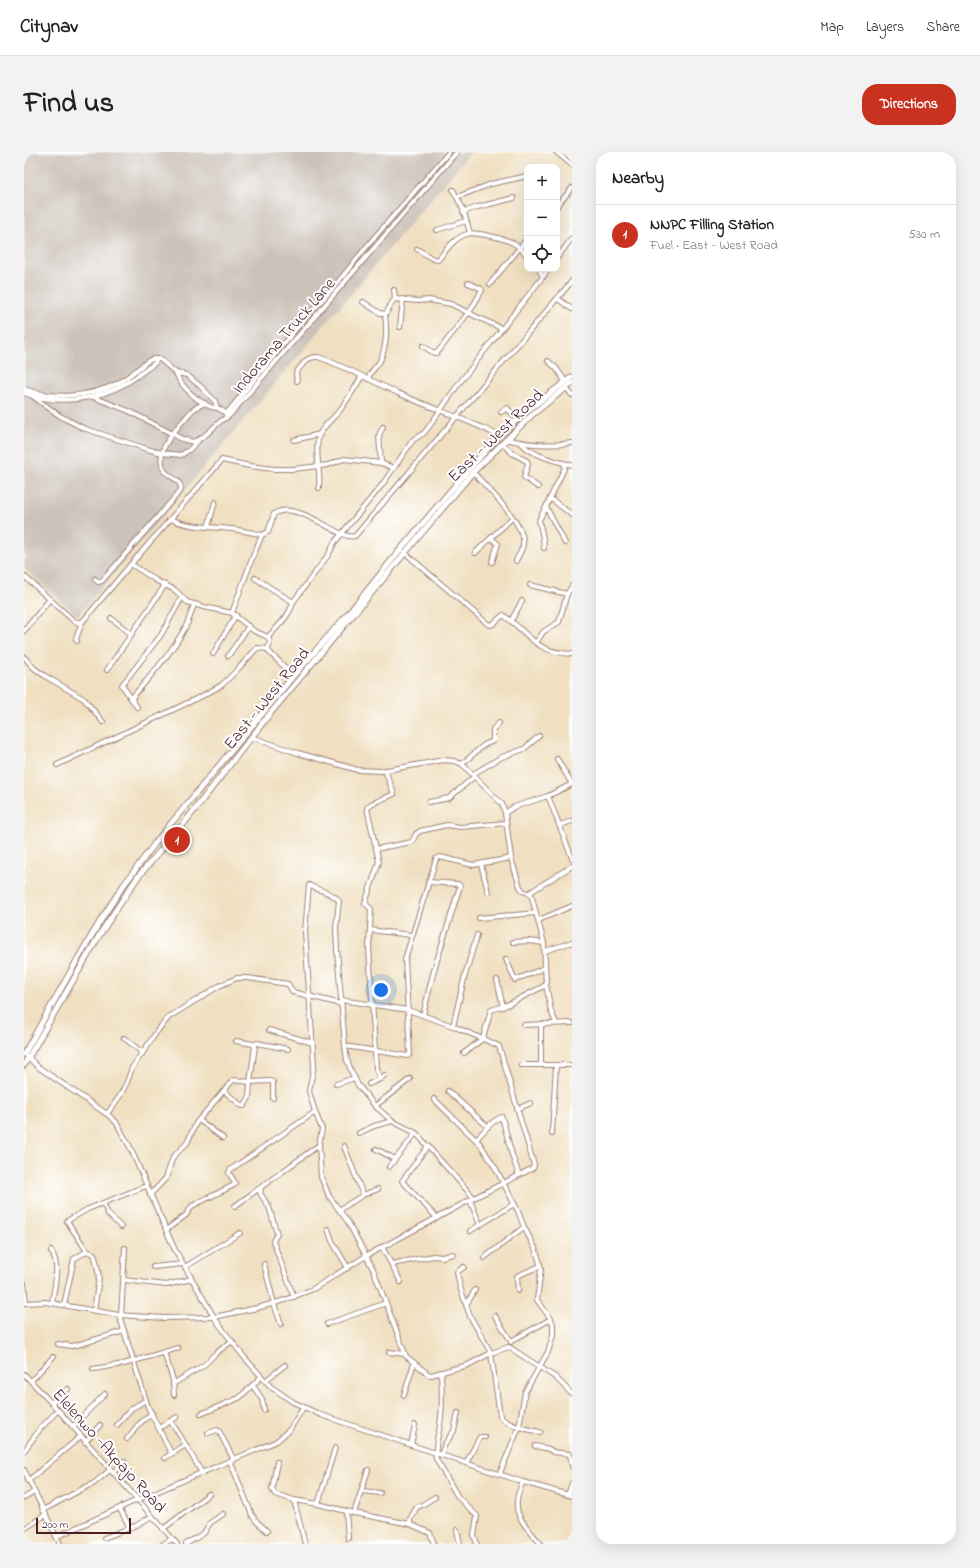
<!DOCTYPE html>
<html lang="en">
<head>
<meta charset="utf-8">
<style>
  body { margin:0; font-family:"Indie Flower",sans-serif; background:#f2f2f2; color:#222 }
  .controls { position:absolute; right:12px; top:12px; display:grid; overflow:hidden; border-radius:8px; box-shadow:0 4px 16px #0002 }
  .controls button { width:36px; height:36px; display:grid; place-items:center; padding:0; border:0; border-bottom:1px solid #e0e0e0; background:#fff; color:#222; font:20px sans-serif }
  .scale { position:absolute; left:12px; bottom:10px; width:95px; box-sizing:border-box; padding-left:4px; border:2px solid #4a1f2b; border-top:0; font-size:11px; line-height:14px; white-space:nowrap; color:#4a1f2b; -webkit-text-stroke:3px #fff; paint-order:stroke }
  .you { position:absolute; left:357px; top:838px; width:14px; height:14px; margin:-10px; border:3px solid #fff; border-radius:50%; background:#1a73e8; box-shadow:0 0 0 6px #1a73e833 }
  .badge { display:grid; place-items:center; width:26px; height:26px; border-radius:50%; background:#c8321e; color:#fff; font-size:13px; font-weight:700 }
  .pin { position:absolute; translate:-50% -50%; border:2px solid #fff; box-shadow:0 1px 4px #0006 }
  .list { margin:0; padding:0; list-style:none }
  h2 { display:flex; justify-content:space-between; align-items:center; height:52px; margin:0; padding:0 16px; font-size:17px }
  h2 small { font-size:13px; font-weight:400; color:#767676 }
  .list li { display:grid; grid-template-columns:26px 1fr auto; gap:12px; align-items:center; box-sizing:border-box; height:60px; padding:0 16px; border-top:1px solid #e0e0e0 }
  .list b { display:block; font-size:15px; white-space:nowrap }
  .list p { margin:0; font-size:13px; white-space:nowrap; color:#767676 }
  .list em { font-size:13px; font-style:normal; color:#767676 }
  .icon { flex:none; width:22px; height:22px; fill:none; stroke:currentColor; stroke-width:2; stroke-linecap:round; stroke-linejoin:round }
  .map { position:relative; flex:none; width:548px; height:1392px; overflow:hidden; border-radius:16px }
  header { display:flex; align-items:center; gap:24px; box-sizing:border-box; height:56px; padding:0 20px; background:#fff; border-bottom:1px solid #e0e0e0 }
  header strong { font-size:19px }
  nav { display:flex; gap:22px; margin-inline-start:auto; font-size:14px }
  .intro { display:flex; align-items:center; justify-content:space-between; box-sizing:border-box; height:96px; padding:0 24px }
  h1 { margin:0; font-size:28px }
  .button { padding:10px 18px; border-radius:16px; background:#c8321e; color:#fff; font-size:14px; font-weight:700 }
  main { display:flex; gap:24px; padding:0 24px }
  aside { flex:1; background:#fff; border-radius:16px; box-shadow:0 4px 16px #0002 }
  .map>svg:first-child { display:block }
</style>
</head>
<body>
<header>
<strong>Citynav</strong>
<nav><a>Map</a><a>Layers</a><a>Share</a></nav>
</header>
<div class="intro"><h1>Find us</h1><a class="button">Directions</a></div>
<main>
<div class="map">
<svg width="548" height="1392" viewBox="0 0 548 1392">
  <rect width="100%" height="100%" fill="#fff"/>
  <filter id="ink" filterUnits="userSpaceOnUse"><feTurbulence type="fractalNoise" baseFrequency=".025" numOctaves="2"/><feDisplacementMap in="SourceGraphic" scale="8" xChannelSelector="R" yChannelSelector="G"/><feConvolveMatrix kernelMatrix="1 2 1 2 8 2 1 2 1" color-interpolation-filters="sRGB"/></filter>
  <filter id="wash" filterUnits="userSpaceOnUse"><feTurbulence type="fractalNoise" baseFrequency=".012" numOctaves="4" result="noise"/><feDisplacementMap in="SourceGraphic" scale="16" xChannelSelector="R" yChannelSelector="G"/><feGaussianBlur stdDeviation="0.9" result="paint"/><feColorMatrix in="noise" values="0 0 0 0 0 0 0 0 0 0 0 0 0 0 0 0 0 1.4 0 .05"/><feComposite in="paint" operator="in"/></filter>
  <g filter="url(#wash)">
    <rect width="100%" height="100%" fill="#f0e0c1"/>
    <!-- industrial -->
    <polygon fill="#ccc2b9" points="0,0 447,0 54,464 0,416"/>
  </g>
  <g filter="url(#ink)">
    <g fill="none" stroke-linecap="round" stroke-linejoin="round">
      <defs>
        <g id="minor">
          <polyline points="532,0 548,13"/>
          <polyline points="429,38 439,57 446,81"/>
          <polyline points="433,45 467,32 503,24"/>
          <polyline points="533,54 548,36"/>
          <polyline points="439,60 454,55 490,46"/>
          <polyline points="413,78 442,69"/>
          <path d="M 393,97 L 409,107 L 414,108 C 422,98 430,86 443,82 C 450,79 482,87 489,91 C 494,94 499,99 503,103"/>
          <polyline points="533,106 548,86"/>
          <polyline points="515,117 519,125"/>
          <polyline points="466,132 503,87"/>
          <polyline points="370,138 371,147"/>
          <polyline points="534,147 548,157"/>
          <polyline points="339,150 356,161 361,162"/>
          <polyline points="376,175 379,147"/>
          <polyline points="399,194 410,201 413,201 448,156 458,138 456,136 444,131"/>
          <polyline points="524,209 532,216 541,229"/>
          <path d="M 152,221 C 157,235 173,249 187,255 C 189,256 191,255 193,256 C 197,257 201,261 204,263"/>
          <path d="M 344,227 C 346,219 352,216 356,209 C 363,193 363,179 361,162 C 366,158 365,152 371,147 L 394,149 L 405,148 L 427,152 L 451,164 L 477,176"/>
          <path d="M 273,229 L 272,222 L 273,219 C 280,212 282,204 294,205 C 323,215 349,230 376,242 C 409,257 443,267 475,284"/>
          <polyline points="542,236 548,243"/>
          <path d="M 0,237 C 30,248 66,245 94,231 C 105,225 115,216 124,209 L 129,207 L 136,207 L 152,221 L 163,223 L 176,234 L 191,249 L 193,256"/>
          <path d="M 0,241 C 33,253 73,249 104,230 C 113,225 122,217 131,211 L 133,207"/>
          <polyline points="7,243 36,264 59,276 123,297 138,301 157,303 165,298 174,289"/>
          <path d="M 69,245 L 105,259 L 158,287 L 169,290 C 185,285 192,269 205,264 L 433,0"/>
          <polyline points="477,260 483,256 494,268"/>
          <polyline points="202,266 202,262 271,178 309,136 349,87 425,0"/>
          <path d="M 482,287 C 504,293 525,294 548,291"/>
          <polyline points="270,288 296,282"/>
          <polyline points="478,291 488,301 503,309 504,312 500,325 514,335"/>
          <path d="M 498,292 C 508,303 533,310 548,313"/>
          <polyline points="357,311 355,283 359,275"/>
          <path d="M 449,320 C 462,335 502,372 499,392 C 499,397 494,404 492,409"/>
          <path d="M 295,336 C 297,320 291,304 294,287 C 296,276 309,267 316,258 C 324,247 331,236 338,224"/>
          <polyline points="526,346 548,363"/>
          <polyline points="522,355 541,391"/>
          <path d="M 147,367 C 168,377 191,374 214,378 C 222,379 230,381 238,383"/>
          <polyline points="184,375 191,350"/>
          <polyline points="467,386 474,392 468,410"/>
          <polyline points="520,396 519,386 515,368 522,355 540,317 541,312"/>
          <path d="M 380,400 L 465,473 L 469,472 L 479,463 C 507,482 509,500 548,502"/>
          <polyline points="451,401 488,366"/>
          <polyline points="107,412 133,429 151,438 163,450 180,455 208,461 230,479 244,485 246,490 244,497 245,500 270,524"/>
          <polyline points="0,424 50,469 56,471 59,469 107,412 198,308 226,314 250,317 269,317 304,313 320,307 357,311 370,316"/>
          <path d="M 231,426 L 269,450 C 266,464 253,475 244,485"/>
          <path d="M 71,427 L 74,430 L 78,429 L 157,338 C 158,327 145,326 140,318 C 131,300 147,284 157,271 C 161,267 165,261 170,257 C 173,255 177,253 181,251"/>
          <polyline points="506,433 543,442"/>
          <polyline points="269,450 305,402 310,391 358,333 389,288 400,281 407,272 433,234 525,117"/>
          <path d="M 208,461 L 229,404 L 238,383 L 244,380 L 250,362 C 268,350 299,373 316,381 C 321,383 326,386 331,384 L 548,129"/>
          <polyline points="87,466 107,482"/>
          <polyline points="487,469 498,449"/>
          <polyline points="0,479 26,447"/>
          <polyline points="53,489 52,487 58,470"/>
          <polyline points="512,491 519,480 535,470 543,442 548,434"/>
          <polyline points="189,502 212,463"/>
          <polyline points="204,504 225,474"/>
          <polyline points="0,505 10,516 21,524 60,547 79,570"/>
          <polyline points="83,518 141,433"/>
          <path d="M 107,547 C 126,524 147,502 161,476 C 165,469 167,460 170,453"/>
          <polyline points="113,555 98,533 137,483 158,445"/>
          <polyline points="227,585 274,601 334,618 357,619 420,608 430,609 438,612 478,652 481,661 487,706 496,735 499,739 507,742 520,791 522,833 483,853 467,858 459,886"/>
          <polyline points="533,607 548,632"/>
          <polyline points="438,612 460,593 469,589 469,577 475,571"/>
          <polyline points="33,613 178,544 198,533 215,516 233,496 244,497"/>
          <polyline points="449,622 478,605 500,597 515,584"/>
          <polyline points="524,644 548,706"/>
          <polyline points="405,650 425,646 451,624"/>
          <polyline points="481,661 490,655 524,644 548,632"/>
          <polyline points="536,673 548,669"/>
          <polyline points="352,697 388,690 392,682 396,679 423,673 436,675 482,671"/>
          <polyline points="457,712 464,740"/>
          <polyline points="505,741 548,714"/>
          <polyline points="455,766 512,761"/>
          <polyline points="515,768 548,754"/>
          <polyline points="346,778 387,783"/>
          <polyline points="489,790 505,789 520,791"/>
          <polyline points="521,799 548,790"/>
          <polyline points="482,807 491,828 520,816"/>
          <polyline points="473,828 479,855"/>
          <polyline points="522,833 527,859 532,871"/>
          <polyline points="399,863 410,818 436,734 434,732 404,730"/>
          <polyline points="500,873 548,871"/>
          <polyline points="429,874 441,823 453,783"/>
          <polyline points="245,878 289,891"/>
          <polyline points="100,886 119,901"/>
          <polyline points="230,893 233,891 264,897"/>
          <polyline points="321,894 384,904 386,902 381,807 412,707 416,705 449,713 487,706"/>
          <polyline points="440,901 456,889 457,886"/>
          <polyline points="3,904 14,915 83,962 92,970 106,995 150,1096 190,1165 200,1179 220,1205 247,1235 269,1250 297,1263 499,1330 548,1344"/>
          <polyline points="497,913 548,913"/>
          <polyline points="517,913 517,872"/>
          <polyline points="356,927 361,923"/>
          <polyline points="312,932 331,926"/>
          <polyline points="345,932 356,927 352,917 345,795 347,757 341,751 355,710 343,656 347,652 370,642 361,618"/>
          <polyline points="200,939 218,954 220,954 225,946 226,930 231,894 229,892 212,889"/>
          <polyline points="424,939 464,975"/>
          <polyline points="410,947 456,992 472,1017 494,1059 500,1075 511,1096 515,1108 517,1117 513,1148 527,1167 529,1172 529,1183 524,1200 501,1240 495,1275 476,1321"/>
          <polyline points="351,954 386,927"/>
          <polyline points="493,957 507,951"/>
          <polyline points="83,962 96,944 103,930 108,916 134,878 145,865 195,834 213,826 224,826 264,832 269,840 317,852"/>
          <polyline points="175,968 199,986"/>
          <polyline points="335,981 350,974 368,969"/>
          <polyline points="528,981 532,913"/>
          <path d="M 452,988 C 459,980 468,968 478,965 L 488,1003 L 495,1023"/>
          <polyline points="320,994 339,1043"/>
          <polyline points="404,994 378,1029 413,1066"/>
          <polyline points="352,997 371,1007"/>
          <polyline points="365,1015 392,981"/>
          <polyline points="237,1037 236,1041 245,1055 253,1082 249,1089 270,1145"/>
          <polyline points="126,1043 142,1026 149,1005 163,991 172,971 209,928 226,930 246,929 249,930 249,946"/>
          <path d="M 450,1046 L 392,981 L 368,969 L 351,954 L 334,933 L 328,921 L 323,908 L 321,894 L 313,798 L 312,776 L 315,749 C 310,741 293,738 285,733 L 281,780 L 290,913 L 285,939 L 291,960 L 298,977 L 295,993 L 297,1025 L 305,1044 L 324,1070 L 349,1117 L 382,1204 L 404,1222 L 407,1223 L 444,1213 L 467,1201 L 485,1195"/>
          <polyline points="446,1048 456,1073"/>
          <polyline points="79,1051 84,1062 97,1075"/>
          <polyline points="211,1054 295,993"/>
          <polyline points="315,1058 339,1043 354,1037"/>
          <polyline points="304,1077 308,1089 324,1116"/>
          <polyline points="142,1078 162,1063 168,1054 210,1033 211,1031 205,1021 206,1018 291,960"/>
          <polyline points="446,1079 490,1052"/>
          <polyline points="358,1095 377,1130"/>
          <path d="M 27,1099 C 37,1113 30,1135 28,1151"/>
          <polyline points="460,1106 500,1075"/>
          <polyline points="240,1112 250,1152 257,1172"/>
          <polyline points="368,1112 409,1104 418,1105 429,1102"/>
          <polyline points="129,1115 159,1112"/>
          <polyline points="161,1115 216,1081"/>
          <path d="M 440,1115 L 433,1120 L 436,1135 L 446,1164 L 467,1201 L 476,1264 C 482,1274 506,1278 516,1280"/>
          <polyline points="100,1128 142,1133 168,1127"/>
          <polyline points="0,1131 2,1150"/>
          <polyline points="494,1139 493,1124 516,1114"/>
          <polyline points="0,1151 21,1150 95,1163 139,1166 190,1165 233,1156 261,1148 289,1137 342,1104 446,1048 509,1016 510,1013 475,894 429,874 384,858 317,848"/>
          <polyline points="40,1153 50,1107 63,1099"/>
          <polyline points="442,1153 451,1138"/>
          <polyline points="70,1159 75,1125 72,1109 70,1102 63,1099 43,1069 64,1057 122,1034"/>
          <polyline points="95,1163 124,1255 147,1301"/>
          <polyline points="97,1164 101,1096"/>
          <polyline points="471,1164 487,1189 487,1190"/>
          <polyline points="303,1172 362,1151"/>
          <polyline points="487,1189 527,1167"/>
          <polyline points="34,1192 48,1194 53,1193 100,1179"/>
          <polyline points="485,1195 531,1225 548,1242"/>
          <polyline points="140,1200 149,1228 150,1243"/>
          <polyline points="365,1200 381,1202"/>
          <polyline points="69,1217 100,1212 154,1196"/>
          <path d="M 417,1220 C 418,1238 419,1256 416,1273 C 414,1285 410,1296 412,1307 L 434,1345 L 453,1364 L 450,1383 L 453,1392"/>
          <polyline points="0,1222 34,1258 153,1392"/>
          <polyline points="7,1229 29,1205"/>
          <polyline points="241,1229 261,1213"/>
          <polyline points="149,1232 180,1213 192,1201 208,1189"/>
          <polyline points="229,1234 238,1247 240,1258"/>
          <polyline points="380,1243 390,1211"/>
          <polyline points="27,1251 44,1237"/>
          <polyline points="177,1262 215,1246 237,1225"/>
          <path d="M 146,1269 C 159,1286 167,1303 178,1321"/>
          <polyline points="93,1273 107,1257 122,1248"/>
          <polyline points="49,1274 81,1242"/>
          <polyline points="135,1276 153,1265"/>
          <polyline points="184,1281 193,1278 195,1279 210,1308"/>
          <polyline points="103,1287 114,1273 128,1261"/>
          <polyline points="61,1290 76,1273"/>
          <polyline points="387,1293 391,1273"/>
          <polyline points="511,1294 525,1297 529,1300 546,1302 548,1314"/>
          <polyline points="0,1299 16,1277 34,1258"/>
          <polyline points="417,1303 421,1292 430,1279 434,1261"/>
          <polyline points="141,1306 160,1294"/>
          <polyline points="206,1309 228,1363 233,1370 243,1379"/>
          <polyline points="253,1310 248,1337 251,1342 270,1348 294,1352 330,1361 386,1372 406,1381 410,1392"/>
          <polyline points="442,1311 456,1285 461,1285"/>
          <polyline points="0,1318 36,1392"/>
          <polyline points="89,1321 100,1309"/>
          <polyline points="4,1329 57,1284"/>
          <path d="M 499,1330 C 484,1360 498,1370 517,1392"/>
          <polyline points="338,1339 356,1341"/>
          <polyline points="544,1343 548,1331"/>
          <polyline points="0,1346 10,1340"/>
          <polyline points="270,1348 281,1392"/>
          <polyline points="294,1352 311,1296"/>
          <polyline points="96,1357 106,1376"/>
          <polyline points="19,1358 62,1335 69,1332 86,1318"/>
          <polyline points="322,1359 324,1386"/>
          <polyline points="330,1361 344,1318"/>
          <polyline points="386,1372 386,1367 393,1355 398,1353 411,1345"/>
          <polyline points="0,1377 21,1363"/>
          <polyline points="139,1377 185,1342"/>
          <polyline points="433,1378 436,1392"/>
          <polyline points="32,1385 113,1348 253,1289 266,1277 279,1256"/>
          <polyline points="80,1386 113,1373 128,1364"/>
          <polyline points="139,1392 148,1387"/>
          <polyline points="162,1392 180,1381 186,1371 199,1362"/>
        </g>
        <g id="major">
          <polyline points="0,902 59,798 80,763 99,734 135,686 271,522 325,461 376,398 446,316 475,284 504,258 548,225"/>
          <polyline points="0,913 76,782 113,726 161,670 244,564 449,320 510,261 548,231"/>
        </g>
      </defs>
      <!-- minor casing -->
      <use href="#minor" stroke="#9d8076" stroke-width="6"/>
      <!-- major casing -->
      <use href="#major" stroke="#9d8076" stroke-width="7"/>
      <!-- minor -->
      <use href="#minor" stroke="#fff" stroke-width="4"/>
      <!-- major -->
      <use href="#major" stroke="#fff" stroke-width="5"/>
    </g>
  </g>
  <g text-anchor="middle" stroke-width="4" stroke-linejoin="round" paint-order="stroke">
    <!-- street labels -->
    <g font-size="17" fill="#4a1f2b" stroke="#fff">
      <text transform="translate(259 183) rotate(-49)" y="6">Indorama Truck Lane</text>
      <text transform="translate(471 283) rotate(-44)" y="6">East - West Road</text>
      <text transform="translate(242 546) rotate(-51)" y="6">East - West Road</text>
      <text transform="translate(86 1298) rotate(48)" y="6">Elelenwo -Akpajo Road</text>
    </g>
  </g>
</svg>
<div class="controls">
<button>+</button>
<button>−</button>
<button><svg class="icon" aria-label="locate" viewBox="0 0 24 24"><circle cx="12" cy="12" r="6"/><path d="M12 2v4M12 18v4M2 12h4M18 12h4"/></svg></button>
</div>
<div class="scale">200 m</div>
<div class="you"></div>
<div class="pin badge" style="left:153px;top:688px">1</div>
</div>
<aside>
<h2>Nearby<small></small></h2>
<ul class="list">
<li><span class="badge">1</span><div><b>NNPC Filling Station</b><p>Fuel · East - West Road</p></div><em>530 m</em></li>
</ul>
</aside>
</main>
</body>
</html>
